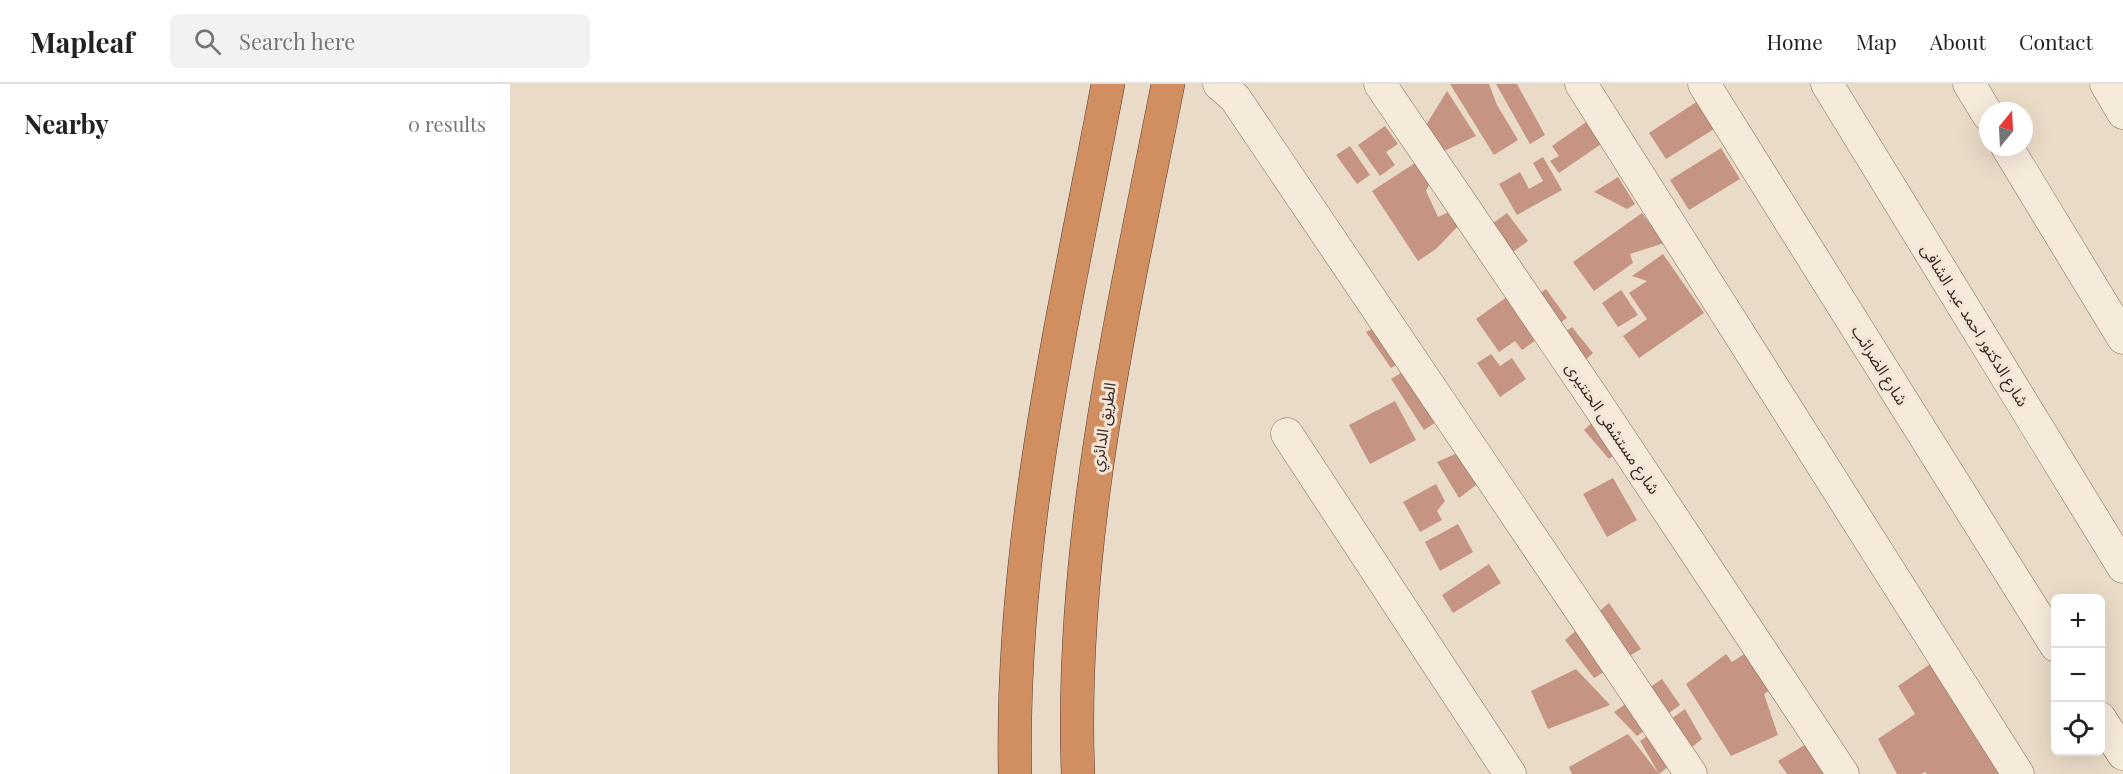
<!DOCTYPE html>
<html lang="en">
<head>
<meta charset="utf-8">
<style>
  body { margin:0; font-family:"Playfair Display","Noto Sans Arabic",serif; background:#f2f2f2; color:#222 }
  .controls { position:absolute; right:18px; bottom:18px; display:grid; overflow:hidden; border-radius:9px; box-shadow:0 6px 24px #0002 }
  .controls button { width:54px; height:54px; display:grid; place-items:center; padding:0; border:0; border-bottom:2px solid #e0e0e0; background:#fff; color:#222; font:30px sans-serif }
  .compass { position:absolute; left:1469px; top:18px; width:54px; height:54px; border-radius:50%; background:#fff; box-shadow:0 6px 24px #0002; rotate:18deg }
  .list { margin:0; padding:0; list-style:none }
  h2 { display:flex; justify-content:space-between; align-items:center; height:78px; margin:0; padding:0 24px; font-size:26px }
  h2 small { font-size:20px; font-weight:400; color:#767676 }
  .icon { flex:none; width:33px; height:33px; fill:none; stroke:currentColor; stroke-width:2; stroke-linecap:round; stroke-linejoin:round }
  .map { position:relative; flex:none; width:1613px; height:690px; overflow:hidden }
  header { display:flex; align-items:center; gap:36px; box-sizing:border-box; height:84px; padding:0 30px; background:#fff; border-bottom:2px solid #e0e0e0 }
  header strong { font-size:28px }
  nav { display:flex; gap:33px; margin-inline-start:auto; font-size:21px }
  .search { width:420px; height:54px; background:#f2f2f2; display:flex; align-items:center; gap:15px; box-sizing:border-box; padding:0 21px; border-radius:9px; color:#767676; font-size:22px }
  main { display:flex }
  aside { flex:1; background:#fff }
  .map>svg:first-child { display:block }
</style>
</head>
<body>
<header>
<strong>Mapleaf</strong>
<div class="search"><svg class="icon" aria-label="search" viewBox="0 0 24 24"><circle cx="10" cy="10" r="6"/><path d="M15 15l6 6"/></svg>Search here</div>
<nav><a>Home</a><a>Map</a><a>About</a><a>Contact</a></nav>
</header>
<main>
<aside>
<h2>Nearby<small>0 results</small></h2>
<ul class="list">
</ul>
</aside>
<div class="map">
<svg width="1613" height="690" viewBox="0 0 1613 690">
  <rect width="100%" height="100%" fill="#eadbc8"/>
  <!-- building -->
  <g fill="#c59482">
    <polygon points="940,0 979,0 987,21 1008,56 984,71"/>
    <polygon points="986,0 1007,0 1035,51 1020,60"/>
    <polygon points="937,7 966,52 934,67 916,41"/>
    <polygon points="1194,13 1212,40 1156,75 1139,49"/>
    <polygon points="1079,36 1094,58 1049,89 1040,77 1049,72 1042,62"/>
    <polygon points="875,42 888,60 876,68 885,81 870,92 848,61"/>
    <polygon points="840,62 860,91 847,100 826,71"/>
    <polygon points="1211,64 1230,95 1179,126 1160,96"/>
    <polygon points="1033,73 1052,106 1007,131 989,100 1010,88 1019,105 1033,97 1023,79"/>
    <polygon points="908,77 921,96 916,107 928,133 944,126 950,140 926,165 908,177 862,107"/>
    <polygon points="1108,93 1125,120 1117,125 1084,108"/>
    <polygon points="997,129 1018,157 1000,170 979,142"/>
    <polygon points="1132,129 1154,159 1120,170 1123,179 1084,207 1063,178"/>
    <polygon points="1153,170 1194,229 1129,274 1113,252 1137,235 1119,209 1137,197 1122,192"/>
    <polygon points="1036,205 1057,234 1012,266 1005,257 989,268 966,235 997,213 1006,226"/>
    <polygon points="1111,206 1128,231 1108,243 1092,219"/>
    <polygon points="881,235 902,271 881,284 856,248"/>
    <polygon points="1062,243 1083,269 1071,280 1052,250"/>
    <polygon points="981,270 990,282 1002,274 1016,295 990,313 967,279"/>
    <polygon points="911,277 943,327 914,346 881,295"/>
    <polygon points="885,317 906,356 860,380 839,341"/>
    <polygon points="1083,338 1109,367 1099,375 1074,346"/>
    <polygon points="961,363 979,391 949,414 927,378"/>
    <polygon points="1103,394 1127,436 1097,453 1073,410"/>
    <polygon points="926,400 935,417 927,427 932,436 910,448 893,418"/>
    <polygon points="948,440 963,468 930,487 915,458"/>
    <polygon points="979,480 991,499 943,529 932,511"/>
    <polygon points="1099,519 1131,565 1084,594 1055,556"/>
    <polygon points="1256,556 1279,594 1254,610 1268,651 1221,672 1176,600 1216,570 1222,578"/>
    <polygon points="1426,576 1490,690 1417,690 1415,688 1411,690 1387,690 1368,655 1405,630 1388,602"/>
    <polygon points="1066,585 1100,621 1038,645 1021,607"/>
    <polygon points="1152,595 1170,621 1127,652 1104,628"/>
    <polygon points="1175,625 1192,655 1149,690 1062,690 1059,683 1118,650 1149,690 1130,657"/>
    <polygon points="1303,656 1324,690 1277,690 1268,677"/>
  </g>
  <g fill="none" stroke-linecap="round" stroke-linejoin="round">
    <defs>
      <g id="minor">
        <polyline points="709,0 725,14 1181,690"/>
        <polyline points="870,0 1084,315 1333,690"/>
        <polyline points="1071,0 1508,690"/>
        <polyline points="1194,0 1546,562"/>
        <polyline points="1317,0 1613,483"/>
        <polyline points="1459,0 1478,31"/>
        <polyline points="1596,0 1613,29"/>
        <polyline points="1497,63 1613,254"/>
        <polyline points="777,350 1000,690"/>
        <polyline points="1590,634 1613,670"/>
      </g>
      <g id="highway">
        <path d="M 505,690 C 500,457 555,227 598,0"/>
        <path d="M 568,690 C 559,456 613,228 658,0"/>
      </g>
    </defs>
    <!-- minor casing -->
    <use href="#minor" stroke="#856d5f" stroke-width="33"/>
    <!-- highway casing -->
    <use href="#highway" stroke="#533d32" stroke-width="34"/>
    <!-- minor -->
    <use href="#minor" stroke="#f6eadb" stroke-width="32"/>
    <!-- highway -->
    <use href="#highway" stroke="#d18f61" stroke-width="33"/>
  </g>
  <g text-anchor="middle" stroke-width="6" stroke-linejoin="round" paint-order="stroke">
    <!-- street labels -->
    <g font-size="16" fill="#372821" stroke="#f3e6d7">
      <text transform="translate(1465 241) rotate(58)" y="6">شارع الدكتور احمد عبد الشافى</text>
      <text transform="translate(1370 281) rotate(58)" y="6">شارع الضرائب</text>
      <text transform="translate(593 343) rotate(-81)" y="6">الطريق الدائري</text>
      <text transform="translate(1103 344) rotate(56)" y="6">شارع مستشفى الحنتيرى</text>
    </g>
  </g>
</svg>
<div class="controls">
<button>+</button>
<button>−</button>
<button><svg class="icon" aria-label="locate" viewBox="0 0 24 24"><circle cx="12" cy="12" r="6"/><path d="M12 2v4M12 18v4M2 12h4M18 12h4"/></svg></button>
</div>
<svg class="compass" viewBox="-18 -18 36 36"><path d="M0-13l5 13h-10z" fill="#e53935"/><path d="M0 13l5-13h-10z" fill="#767676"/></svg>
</div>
</main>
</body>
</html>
